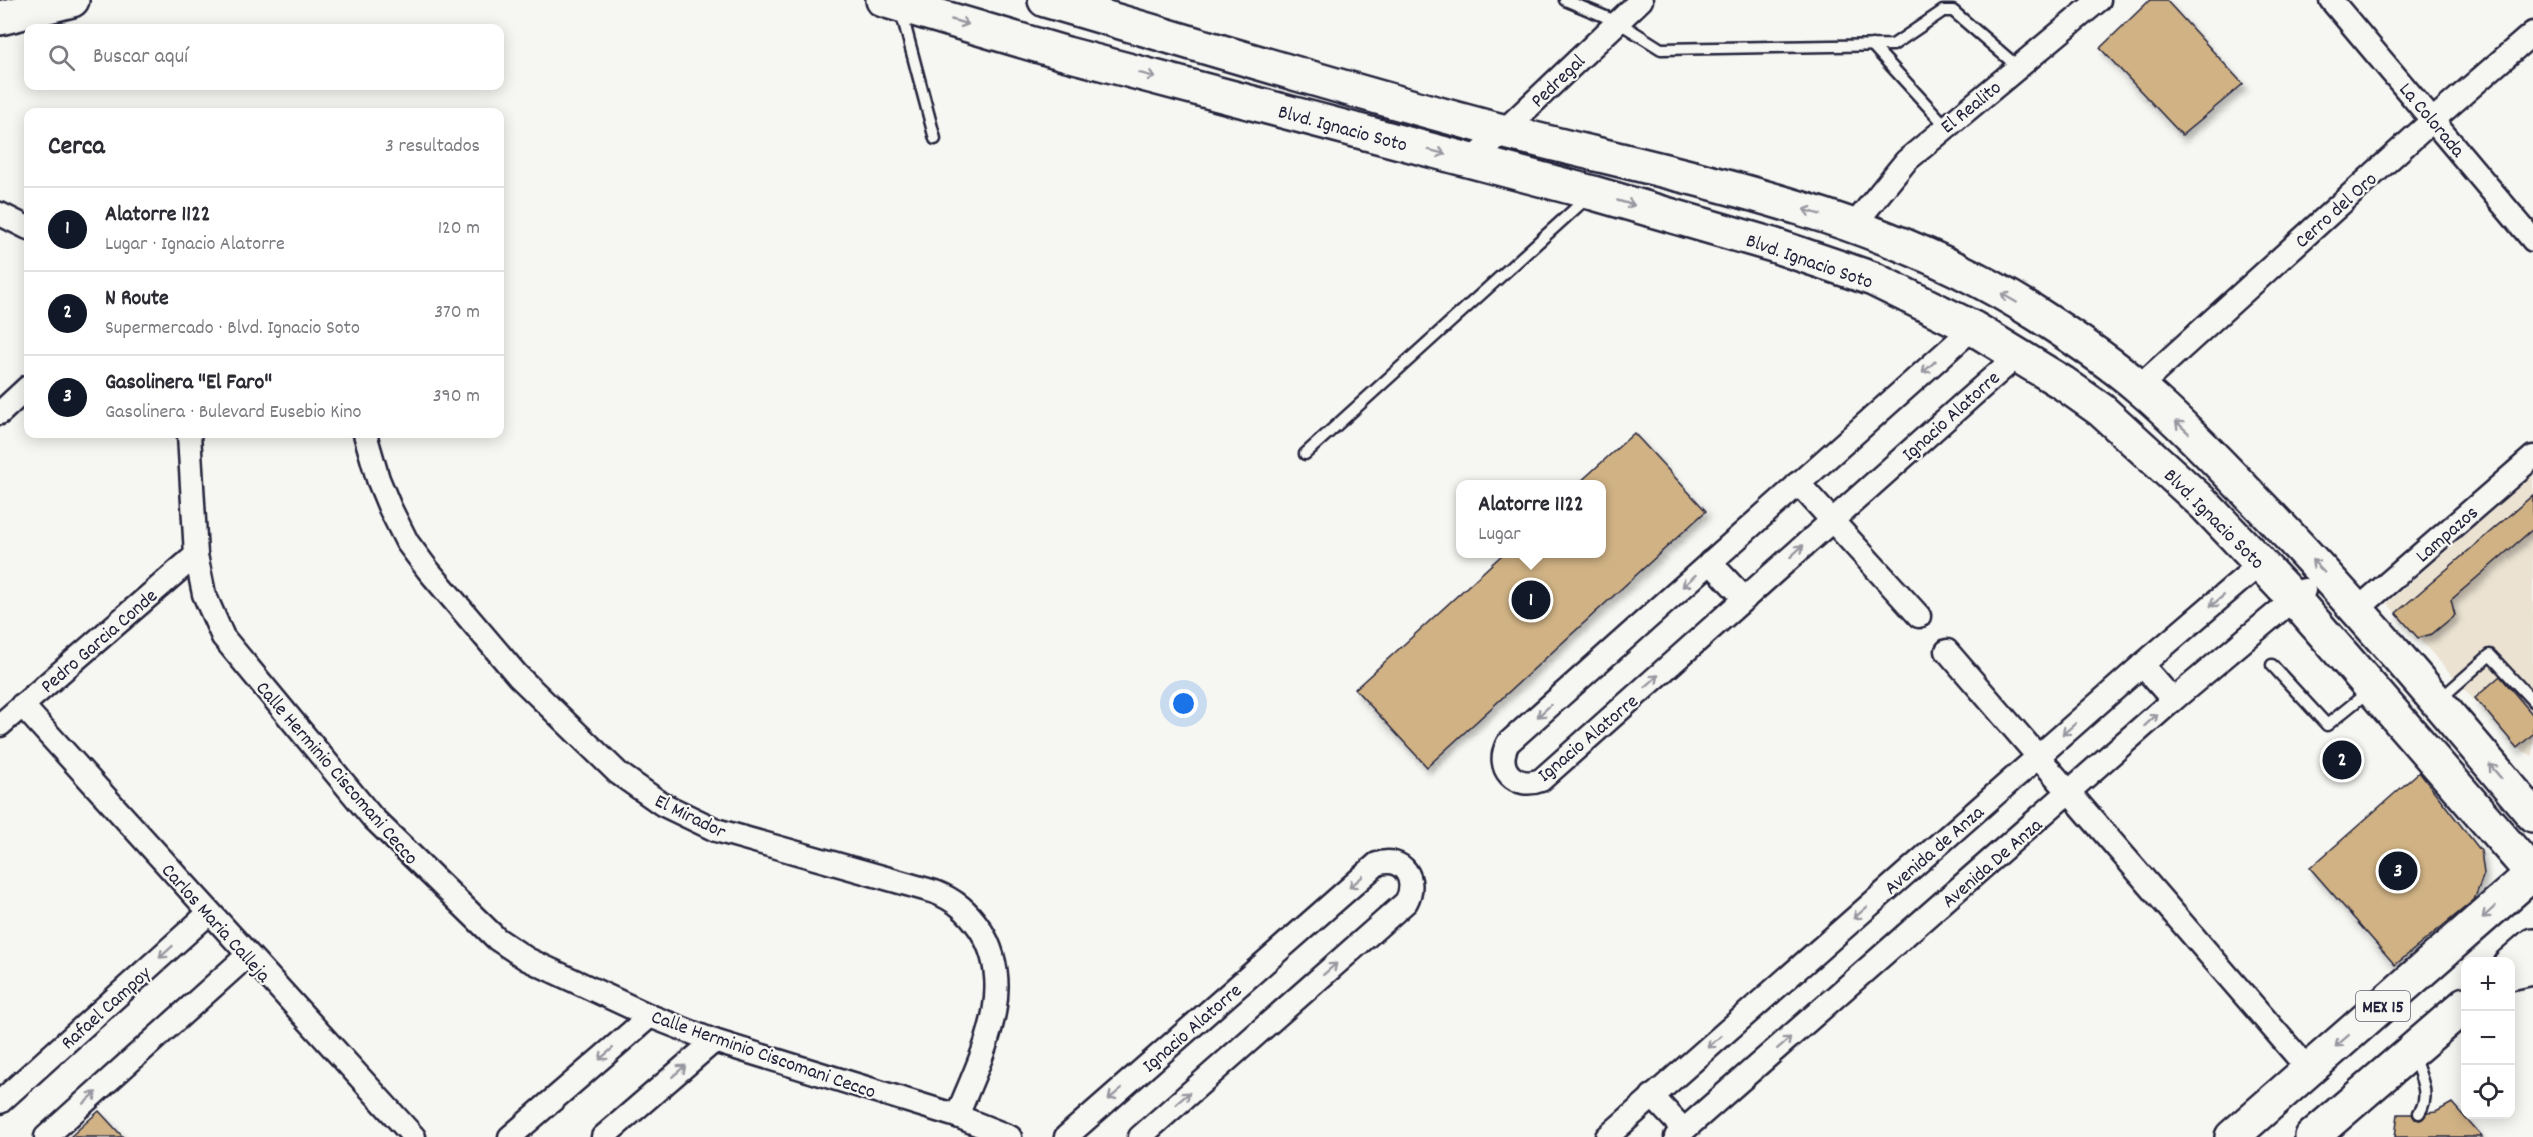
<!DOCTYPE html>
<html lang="es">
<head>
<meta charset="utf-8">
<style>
  body { margin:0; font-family:Dekko,sans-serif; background:#f2f2f3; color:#2b2b33 }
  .controls { position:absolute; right:18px; bottom:18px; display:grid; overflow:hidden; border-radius:12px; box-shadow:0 3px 15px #0003 }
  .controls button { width:54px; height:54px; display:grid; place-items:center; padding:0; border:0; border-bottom:2px solid #e1e1e2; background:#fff; color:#2b2b33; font:30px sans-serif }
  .you { position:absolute; left:1184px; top:704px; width:21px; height:21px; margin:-15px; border:4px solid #fff; border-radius:50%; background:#1a73e8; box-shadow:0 0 0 9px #1a73e833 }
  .badge { display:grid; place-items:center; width:39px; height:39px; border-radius:50%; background:#111827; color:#fff; font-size:20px; font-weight:700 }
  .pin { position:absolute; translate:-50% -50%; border:3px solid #fff; box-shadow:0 2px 6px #0006 }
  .popup { position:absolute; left:1456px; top:480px; width:150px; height:78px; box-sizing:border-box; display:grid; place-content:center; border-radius:12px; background:#fff; filter:drop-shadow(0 2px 4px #0005); font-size:20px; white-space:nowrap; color:#7c7c81 }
  .popup b { font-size:22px; color:#2b2b33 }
  .popup::after { content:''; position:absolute; left:50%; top:100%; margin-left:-12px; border:12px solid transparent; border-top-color:#fff }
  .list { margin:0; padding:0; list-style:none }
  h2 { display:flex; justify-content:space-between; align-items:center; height:78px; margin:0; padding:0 24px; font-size:26px }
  h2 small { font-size:20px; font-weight:400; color:#7c7c81 }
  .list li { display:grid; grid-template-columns:39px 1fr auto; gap:18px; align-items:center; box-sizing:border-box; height:84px; padding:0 24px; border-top:2px solid #e1e1e2 }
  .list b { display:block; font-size:22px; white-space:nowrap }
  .list p { margin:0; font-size:20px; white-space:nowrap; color:#7c7c81 }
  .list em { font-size:20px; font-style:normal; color:#7c7c81 }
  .icon { flex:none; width:33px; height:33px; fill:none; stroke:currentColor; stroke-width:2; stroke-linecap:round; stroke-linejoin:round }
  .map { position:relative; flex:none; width:2533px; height:1137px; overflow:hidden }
  .search { position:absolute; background:#fff; box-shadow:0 3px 15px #0003; left:24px; top:24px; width:480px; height:66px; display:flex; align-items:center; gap:15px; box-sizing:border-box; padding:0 21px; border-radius:12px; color:#7c7c81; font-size:22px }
  .panel { position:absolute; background:#fff; box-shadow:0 3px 15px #0003; left:24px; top:108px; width:480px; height:330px; border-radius:12px }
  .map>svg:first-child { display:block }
</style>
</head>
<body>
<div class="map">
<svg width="2533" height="1137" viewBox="0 0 2533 1137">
  <defs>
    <filter id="shadow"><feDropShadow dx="3.5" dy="6" stdDeviation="3" flood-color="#0004"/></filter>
  </defs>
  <rect width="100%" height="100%" fill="#f6f6f2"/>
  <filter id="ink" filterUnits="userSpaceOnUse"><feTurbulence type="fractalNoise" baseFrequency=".0167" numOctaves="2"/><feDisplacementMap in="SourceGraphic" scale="12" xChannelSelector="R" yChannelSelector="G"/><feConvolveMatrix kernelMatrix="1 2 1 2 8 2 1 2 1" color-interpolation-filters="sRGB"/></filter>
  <g filter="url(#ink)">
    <!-- built -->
    <polygon fill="#ebe2d1" points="2533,474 2533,756 2517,748 2387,603"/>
    <!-- building -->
    <g fill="#d0b284" stroke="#22223b" stroke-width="1.5" filter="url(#shadow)">
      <polygon points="2150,0 2166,0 2243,84 2182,135 2100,48"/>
      <polygon points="1634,433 1706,511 1427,767 1355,689 1503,554 1602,554 1602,484 1578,484"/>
      <polygon points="2533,495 2533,529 2451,600 2455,615 2432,634 2418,638 2396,613"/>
      <polygon points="2500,676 2533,715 2533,734 2517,748 2475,698"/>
      <polygon points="2419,772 2481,851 2484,874 2474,900 2395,965 2310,868"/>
      <polygon points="2452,1103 2482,1137 2395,1137 2398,1114 2412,1114 2415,1119 2420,1120 2428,1113 2436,1112"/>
      <polygon points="99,1111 123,1137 70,1137"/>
    </g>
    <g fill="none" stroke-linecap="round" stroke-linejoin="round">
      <defs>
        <g id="service">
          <polyline points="1565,0 1618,22 1661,49 1893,45 1943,11 1953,11 2018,67"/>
          <polyline points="901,11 935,139"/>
          <polyline points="1872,45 1945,125"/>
          <polyline points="1305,454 1588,197"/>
          <polyline points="2272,665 2327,725 2369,691"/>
          <polyline points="2439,700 2490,655 2533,701"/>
          <path d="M 2413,1055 C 2419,1074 2432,1095 2419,1113"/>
        </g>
        <g id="minor">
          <polyline points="2331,0 2533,240"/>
          <polyline points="1472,161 1641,0"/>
          <polyline points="0,214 28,228"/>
          <polyline points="1854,225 1906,161 2099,0"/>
          <path d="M 1973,328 L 1508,743 C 1494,769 1516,790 1541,780 L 2018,355"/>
          <polyline points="2139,387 2433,120 2533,33"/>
          <polyline points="0,413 28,387"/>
          <polyline points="189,434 196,555 204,594 223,637 372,817 497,939 527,959 650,1016 714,1041 957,1116 1010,1137"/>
          <path d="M 365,434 L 378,479 L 390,508 L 407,542 L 428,570 L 518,676 L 618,773 L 662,804 L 716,830 L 935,892 C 955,900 968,911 980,929 C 1019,989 980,1058 957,1116"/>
          <polyline points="1798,483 1919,616"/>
          <polyline points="1710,562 1745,599"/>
          <polyline points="2358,609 2533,457"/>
          <polyline points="1947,651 2309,1070"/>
          <polyline points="2142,665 2173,700"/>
          <polyline points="22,705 414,1137"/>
          <polyline points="0,725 196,555"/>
          <polyline points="1652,1096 1684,1130"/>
          <polyline points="0,1102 209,913"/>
          <polyline points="46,1137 248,955"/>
          <polyline points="510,1137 650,1016"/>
          <polyline points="603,1137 714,1041"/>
          <path d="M 1066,1137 L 1377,864 C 1402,855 1419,879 1406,902 L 1140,1137"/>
          <polyline points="1607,1137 2142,665 2261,563"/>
          <polyline points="1676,1137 2173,700 2304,590"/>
        </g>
        <g id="primary">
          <polyline points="883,0 1067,54 1593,193 1773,245 1873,279 1973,328 2063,383 2101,410 2204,504 2294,599 2532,873"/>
          <path d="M 1045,0 C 1197,44 1349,91 1502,131 C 1686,178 1878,211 2040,316 C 2074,338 2110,362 2140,388 C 2187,428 2229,474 2272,518 C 2363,613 2448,714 2533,815"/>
          <polyline points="0,18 72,0"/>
          <polyline points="2510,965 2533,945"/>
          <polyline points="2232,1137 2533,873"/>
          <polyline points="2312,1137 2466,1004"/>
        </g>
        <g id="trunk">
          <polyline points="2532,873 2533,874"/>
          <polyline points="2510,973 2533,968"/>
        </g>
      </defs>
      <!-- service casing -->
      <use href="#service" stroke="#22223b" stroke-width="15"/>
      <!-- minor casing -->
      <use href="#minor" stroke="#22223b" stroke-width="27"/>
      <!-- primary casing -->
      <use href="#primary" stroke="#22223b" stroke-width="38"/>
      <!-- trunk casing -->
      <use href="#trunk" stroke="#22223b" stroke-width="38"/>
      <!-- service -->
      <use href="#service" stroke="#f6f6f2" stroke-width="10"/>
      <!-- minor -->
      <use href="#minor" stroke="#f6f6f2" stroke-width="22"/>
      <!-- primary -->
      <use href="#primary" stroke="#f6f6f2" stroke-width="33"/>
      <!-- trunk -->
      <use href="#trunk" stroke="#f6f6f2" stroke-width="33"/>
    </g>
    <!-- one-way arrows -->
    <defs><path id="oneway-shaft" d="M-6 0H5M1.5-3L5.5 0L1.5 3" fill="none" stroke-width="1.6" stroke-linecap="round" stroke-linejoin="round" transform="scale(1.5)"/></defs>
    <g stroke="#9797a0">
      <use href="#oneway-shaft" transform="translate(960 22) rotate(16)"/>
      <use href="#oneway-shaft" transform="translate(1147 75) rotate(15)"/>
      <use href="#oneway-shaft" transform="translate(1437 152) rotate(15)"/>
      <use href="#oneway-shaft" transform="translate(1626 203) rotate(16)"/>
      <use href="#oneway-shaft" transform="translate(1812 212) rotate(-163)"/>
      <use href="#oneway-shaft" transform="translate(2009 298) rotate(-150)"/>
      <use href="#oneway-shaft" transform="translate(1929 367) rotate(138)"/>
      <use href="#oneway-shaft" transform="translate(2182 427) rotate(-137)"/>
      <use href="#oneway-shaft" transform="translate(1797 551) rotate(-42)"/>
      <use href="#oneway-shaft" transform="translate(2318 566) rotate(-134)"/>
      <use href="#oneway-shaft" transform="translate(1689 581) rotate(138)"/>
      <use href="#oneway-shaft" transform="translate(2217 601) rotate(140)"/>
      <use href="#oneway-shaft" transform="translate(1652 681) rotate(-42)"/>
      <use href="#oneway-shaft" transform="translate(1544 711) rotate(138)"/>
      <use href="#oneway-shaft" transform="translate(2151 720) rotate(-42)"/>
      <use href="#oneway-shaft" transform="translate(2069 729) rotate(139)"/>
      <use href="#oneway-shaft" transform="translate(2495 771) rotate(-130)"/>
      <use href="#oneway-shaft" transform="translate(1356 882) rotate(139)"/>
      <use href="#oneway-shaft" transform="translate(2489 912) rotate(138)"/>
      <use href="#oneway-shaft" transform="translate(1860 913) rotate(139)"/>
      <use href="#oneway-shaft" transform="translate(166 952) rotate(138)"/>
      <use href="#oneway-shaft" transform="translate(1330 969) rotate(-41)"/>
      <use href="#oneway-shaft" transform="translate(2342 1041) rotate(139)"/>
      <use href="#oneway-shaft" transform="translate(1714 1042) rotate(139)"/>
      <use href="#oneway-shaft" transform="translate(1784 1043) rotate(-41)"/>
      <use href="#oneway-shaft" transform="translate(606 1054) rotate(139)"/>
      <use href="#oneway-shaft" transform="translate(679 1071) rotate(-41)"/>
      <use href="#oneway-shaft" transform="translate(1115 1094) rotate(139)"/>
      <use href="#oneway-shaft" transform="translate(90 1098) rotate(-42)"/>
      <use href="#oneway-shaft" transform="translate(1183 1098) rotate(-41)"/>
    </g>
  </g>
  <g text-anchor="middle" stroke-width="4.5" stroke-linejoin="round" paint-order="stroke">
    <!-- shield labels -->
    <rect fill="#f6f6f2" stroke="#626272" stroke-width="1.5" x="2356" y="991" width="54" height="30" rx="4.5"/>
    <g font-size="18" font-weight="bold" fill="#22223b">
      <text x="2383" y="1012">MEX 15</text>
    </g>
    <!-- street labels -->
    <g font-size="20" fill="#22223b" stroke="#f6f6f2">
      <text transform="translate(1557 80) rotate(-44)" y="7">Pedregal</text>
      <text transform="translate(1970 106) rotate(-39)" y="7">El Realito</text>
      <text transform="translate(2433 119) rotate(50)" y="7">La Colorada</text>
      <text transform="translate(1343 127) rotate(15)" y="7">Blvd. Ignacio Soto</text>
      <text transform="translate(2335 209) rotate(-42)" y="7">Cerro del Oro</text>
      <text transform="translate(1810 260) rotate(19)" y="7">Blvd. Ignacio Soto</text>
      <text transform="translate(1950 415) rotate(-42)" y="7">Ignacio Alatorre</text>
      <text transform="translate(2215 518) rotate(45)" y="7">Blvd. Ignacio Soto</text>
      <text transform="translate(2446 533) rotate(-41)" y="7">Lampazos</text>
      <text transform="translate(98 640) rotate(-41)" y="7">Pedro Garcia Conde</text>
      <text transform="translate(1587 737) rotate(-40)" y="7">Ignacio Alatorre</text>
      <text transform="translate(338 772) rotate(49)" y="7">Calle Herminio Ciscomani Cecco</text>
      <text transform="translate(691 815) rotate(26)" y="7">El Mirador</text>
      <text transform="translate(1933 849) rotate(-41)" y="7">Avenida de Anza</text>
      <text transform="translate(1991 862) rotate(-41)" y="7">Avenida De Anza</text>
      <text transform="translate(217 922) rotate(48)" y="7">Carlos Maria Calleja</text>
      <text transform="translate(105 1007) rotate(-42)" y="7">Rafael Campoy</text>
      <text transform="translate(1191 1027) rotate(-41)" y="7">Ignacio Alatorre</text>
      <text transform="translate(764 1053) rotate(19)" y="7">Calle Herminio Ciscomani Cecco</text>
    </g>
  </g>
</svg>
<div class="controls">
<button>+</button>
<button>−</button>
<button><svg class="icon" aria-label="locate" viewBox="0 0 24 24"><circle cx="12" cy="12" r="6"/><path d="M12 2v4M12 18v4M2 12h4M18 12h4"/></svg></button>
</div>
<div class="you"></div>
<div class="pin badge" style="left:1531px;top:600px">1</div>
<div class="popup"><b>Alatorre 1122</b>Lugar</div>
<div class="pin badge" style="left:2342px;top:760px">2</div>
<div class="pin badge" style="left:2398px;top:871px">3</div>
<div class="search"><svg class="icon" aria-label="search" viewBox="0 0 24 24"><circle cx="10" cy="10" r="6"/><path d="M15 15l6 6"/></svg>Buscar aquí</div>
<section class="panel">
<h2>Cerca<small>3 resultados</small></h2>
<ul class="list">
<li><span class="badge">1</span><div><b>Alatorre 1122</b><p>Lugar · Ignacio Alatorre</p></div><em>120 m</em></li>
<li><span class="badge">2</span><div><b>N Route</b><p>Supermercado · Blvd. Ignacio Soto</p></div><em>370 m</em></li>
<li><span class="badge">3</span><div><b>Gasolinera &quot;El Faro&quot;</b><p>Gasolinera · Bulevard Eusebio Kino</p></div><em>390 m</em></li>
</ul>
</section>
</div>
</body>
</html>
